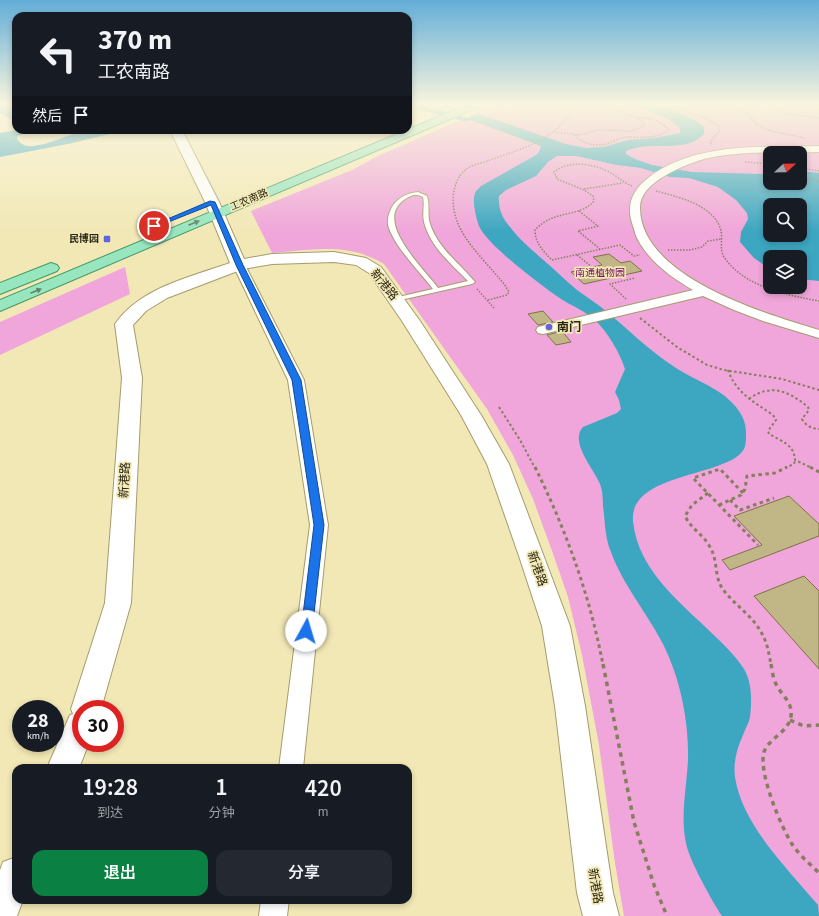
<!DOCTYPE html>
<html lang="zh">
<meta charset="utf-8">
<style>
:root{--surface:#171b24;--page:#242831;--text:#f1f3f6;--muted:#9ea1a6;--accent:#0b8043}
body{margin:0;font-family:"Source Sans 3","Noto Sans SC",sans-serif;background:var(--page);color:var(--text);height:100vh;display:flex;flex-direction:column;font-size:15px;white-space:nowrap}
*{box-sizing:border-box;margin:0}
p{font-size:13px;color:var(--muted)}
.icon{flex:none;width:22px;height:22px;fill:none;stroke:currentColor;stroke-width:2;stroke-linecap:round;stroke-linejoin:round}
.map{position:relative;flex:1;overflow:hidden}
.side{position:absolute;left:12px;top:764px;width:400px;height:140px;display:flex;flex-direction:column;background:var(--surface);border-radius:12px;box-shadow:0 2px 6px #0003}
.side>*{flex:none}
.hud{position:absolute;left:12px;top:12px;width:400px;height:122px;border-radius:12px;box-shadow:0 2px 6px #0003;background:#171b24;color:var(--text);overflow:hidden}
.needle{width:26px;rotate:68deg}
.controls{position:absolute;left:763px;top:146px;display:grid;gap:8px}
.controls a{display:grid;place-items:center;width:44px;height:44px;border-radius:8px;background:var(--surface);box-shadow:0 2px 6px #0003;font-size:20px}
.speed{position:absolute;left:12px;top:700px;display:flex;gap:8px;font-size:20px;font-weight:700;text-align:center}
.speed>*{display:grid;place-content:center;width:52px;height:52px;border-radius:50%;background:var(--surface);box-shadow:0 2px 6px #0003;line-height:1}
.speed small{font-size:10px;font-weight:400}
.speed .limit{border:6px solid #d22;background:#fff;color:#111}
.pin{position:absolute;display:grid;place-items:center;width:34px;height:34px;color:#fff;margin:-17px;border:2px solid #fff;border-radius:50%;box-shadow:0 1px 4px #0007}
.me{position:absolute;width:44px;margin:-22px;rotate:6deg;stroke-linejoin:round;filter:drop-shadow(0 0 3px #0008)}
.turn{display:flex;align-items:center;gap:14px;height:84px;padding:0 20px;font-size:18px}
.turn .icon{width:52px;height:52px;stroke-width:2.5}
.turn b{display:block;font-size:28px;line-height:34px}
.then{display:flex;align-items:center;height:38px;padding:0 20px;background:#0003;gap:8px;font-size:15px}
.eta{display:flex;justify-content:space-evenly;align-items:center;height:68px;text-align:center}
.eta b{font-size:24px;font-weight:600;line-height:28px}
.button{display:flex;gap:8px;margin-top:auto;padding:8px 20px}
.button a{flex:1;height:46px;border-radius:12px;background:var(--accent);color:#fff;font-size:16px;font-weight:600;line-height:46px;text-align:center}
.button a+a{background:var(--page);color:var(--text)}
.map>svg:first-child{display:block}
.green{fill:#f0a6da;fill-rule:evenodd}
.water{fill:#3da6c1;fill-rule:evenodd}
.building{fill:#c0b686;stroke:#7c7345}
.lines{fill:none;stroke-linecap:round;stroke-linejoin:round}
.lane-casing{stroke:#a59c6c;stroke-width:2}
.street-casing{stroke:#a59c6c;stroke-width:2}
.secondary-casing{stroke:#a59c6c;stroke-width:2}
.primary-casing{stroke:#439766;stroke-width:2}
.path-far3{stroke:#857f5d;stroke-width:1.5;stroke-dasharray:1.5 1.5;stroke-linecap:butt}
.path-far2{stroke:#857f5d;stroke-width:2;stroke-dasharray:2.5 2.5;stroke-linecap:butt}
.path-far1{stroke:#857f5d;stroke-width:3;stroke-dasharray:3.5 3.5;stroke-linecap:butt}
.path{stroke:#857f5d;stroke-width:3.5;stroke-dasharray:4.5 4.5;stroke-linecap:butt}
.lane{fill:#fff;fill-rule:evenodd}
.street{fill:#fff;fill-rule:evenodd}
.secondary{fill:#fff;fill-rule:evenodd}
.primary{fill:#97e6bf;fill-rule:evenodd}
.oneway{fill:#608568}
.route{fill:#1a73e8;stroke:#114b97}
.poi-dot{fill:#6164dc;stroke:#f2e8b6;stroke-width:1.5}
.labels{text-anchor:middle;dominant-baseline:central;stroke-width:3.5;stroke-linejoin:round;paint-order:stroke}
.far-street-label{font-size:10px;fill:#282411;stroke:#f2e8b6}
.far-poi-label{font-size:10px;font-weight:bold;fill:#282411;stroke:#f2e8b6;text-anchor:end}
.far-park-label{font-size:10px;fill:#740c60;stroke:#f2e8b6}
.street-label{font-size:12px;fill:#282411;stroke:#f2e8b6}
.poi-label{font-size:12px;font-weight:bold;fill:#282411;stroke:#f2e8b6;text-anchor:start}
</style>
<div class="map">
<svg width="819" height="916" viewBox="0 0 819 916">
<rect width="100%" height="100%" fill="#f2e8b6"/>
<path class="green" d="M497,104h322v812h-195l-9,-53 -16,-118 -17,-90 -14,-58 -17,-49 -18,-49 -20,-44 -26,-46 -103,-145c-36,-22 -72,-14 -112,-11l-21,-42 101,-41 26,-14zM770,153h30v30h-30zM770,205h30v30h-30zM770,257h30v30h-30z
M125,267l5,27 -130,61v-33z"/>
<path class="water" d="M0,104h7l9,9v9l-16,-9z
M408,104h10l49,14 9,-4 9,2 81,28 20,4 18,-1 24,-7 27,-2 25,-5v-5c-13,-13 -33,-17 -49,-24 6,0 13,-2 19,0 15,3 43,12 54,23v7c-19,21 -54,5 -78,17v3l9,5 17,6 40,7 69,2 9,-1v10h30v-12l19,2v108l-19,-2v-22h-30v12l-16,-11 -14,-16 1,-10 7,-13 -1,-6 -11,-13 -18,-13 -29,-9 -19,-1 -29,-9 -24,-3 -41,-9h-19l-9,6 -12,14 -30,14 -7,6c-1,12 3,22 11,31 9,12 20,21 31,31 12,10 24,22 36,32 8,6 16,11 24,17 25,20 48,44 75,61 23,15 52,22 66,48 3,6 4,12 4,18 0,5 0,11 -2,15 -15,28 -115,23 -111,72 5,52 52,85 86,119 9,9 18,18 25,29 8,13 8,33 6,48 -1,6 -5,12 -7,18 -6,13 -10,27 -8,42 7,48 53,92 83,128l1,11h-97c-10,-15 -33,-56 -36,-73 -6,-27 1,-57 2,-84 1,-38 -8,-81 -25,-115 -16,-31 -40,-59 -52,-92 -5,-11 -6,-26 -7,-38 -2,-12 0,-19 -4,-30 -6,-15 -31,-42 -17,-57l34,-14 4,-4 -2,-9 -4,-8 10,-23c-6,-18 -17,-36 -30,-49 -10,-9 -23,-14 -34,-21 -19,-13 -73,-53 -82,-73 -3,-8 -7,-24 -4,-33 1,-2 4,-5 6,-7l55,-31 3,-3 2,-6 -70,-26 -7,1 -56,-14zM770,205h30v30h-30z
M16,130h22l-21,6v3c2,2 4,5 7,6 13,6 48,-13 65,-15 12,-1 25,0 37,0l-58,14 -68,13v-24z"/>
<path class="building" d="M609,254l12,9 9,-2 12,10 -58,13 -13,-12 31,-7 -9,-8z
M543,311l10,11 -15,3 -10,-11z
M562,331l9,11 -15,3 -9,-10z
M789,496l30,28v12l-89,34 -8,-10 40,-15 -28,-29z
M804,576l15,15v78l-65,-73z"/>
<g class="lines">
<g class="lane-casing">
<path id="lane" d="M418,192l9,4c3,9 0,19 3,28 8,24 29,39 45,58l-3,2 -76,17 -3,-2 1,-1 39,-9c-13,-17 -40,-44 -45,-64 -1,-8 2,-15 6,-21 7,-8 14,-11 24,-12zM413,195h5l5,2c2,8 -1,16 1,25 6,24 27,42 44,59l-30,7c-16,-22 -73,-74 -25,-93z"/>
</g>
<g class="street-casing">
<path id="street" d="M819,146v6c-38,1 -77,-2 -115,7 -20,6 -64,23 -64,48 -1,70 126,107 179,123v8l-56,-17 -29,-11 -31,-14 -160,38 -5,-1 -2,-3 2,-3 155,-37c-21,-12 -43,-28 -55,-50 -3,-5 -4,-12 -6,-17 -6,-19 1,-33 16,-45 48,-37 115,-30 171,-32z
M239,261l4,1 2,3 59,115 24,145 -25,243h-24l31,-243 -22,-145 -55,-115 2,-3z
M261,900h28l-2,16h-28z"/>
</g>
<g class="secondary-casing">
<path id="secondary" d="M170,130h12l37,72 25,57 28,-5 62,-2 32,6 15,9 39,54 61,94 28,49 61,162 15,80 28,187 6,23h-36l-6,-23 -22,-187 -13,-80 -23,-70 -32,-92 -26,-49 -59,-94 -33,-48 -13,-8 -22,-3 -62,2 -29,5 -76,29 -21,13 -13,14 9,53 -11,225 -30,106h-20v34h8l-10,25h-32l23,-53 3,-1 -2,-5 34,-106 17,-225 -7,-54c26,-37 76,-47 115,-61l-25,-61z
M16,857v43h7l-6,16h-17v-46l3,-8z"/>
</g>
<g class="primary-casing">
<path id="primary" d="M469,104h13l-1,2 -481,205v-11z
M51,263l6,2 2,3 -2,3 -57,23v-11z"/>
</g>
<path class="path-far3" d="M668,104l39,15 12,7v6l-8,9v5
M726,104l22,9 8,11 11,6 38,8
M769,104c13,13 33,11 50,14
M806,104l13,3
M555,132l24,3 20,-5 33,1 12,-5v-3c-12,-10 -28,-10 -41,-19
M575,135c7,10 23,12 34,8 4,-1 8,-4 12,-5 16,-3 35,4 48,-9l-15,-10 -18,-2
M745,162l25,2
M800,168l19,3
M800,173l8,6 11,2
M632,186c-10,-4 -17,-12 -27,-16 -15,-7 -38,-9 -51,2l3,7 27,11 9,6 1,5c-14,17 -40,8 -59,29 0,13 8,21 17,30l68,-15 14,11 6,-1
M584,189l39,-6
M656,191c22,6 59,14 65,40 2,9 -2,18 3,26 20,30 63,38 95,44
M579,211l19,15 -20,5 22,18
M668,250h22l12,-3 6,-6 13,-2
M577,255l15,12
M477,289l17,19
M626,299l-16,-15 25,-6
M488,300l19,-5 2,-3c-4,-8 -11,-15 -17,-22 -12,-14 -28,-30 -35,-49 -6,-16 -6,-38 8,-51 5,-5 18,-7 25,-10 36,-13 67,-20 86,-56"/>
<path class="path-far2" d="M640,318l37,29 30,18 17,5 58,9 37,11
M728,370c8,23 26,32 45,45l3,5 -8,11 1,3c12,7 25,10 26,26l17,8
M749,399c21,-16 40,-8 59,8l1,3 -7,9c3,6 10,10 17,10
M499,407l21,33 15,28
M785,468l9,-4 1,-4"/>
<path class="path-far1" d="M535,467c31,63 55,129 68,198
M810,467l9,5
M708,493l-16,12 -7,11c6,13 19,19 25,31 8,13 4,28 12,41 11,16 30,27 39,44 6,10 8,21 10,33
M743,493l-23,-24 -27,9 65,67
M730,500l10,10 34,-12
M719,505l22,-10 4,-6 2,-13 28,-3 12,-6"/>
<path class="path" d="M603,664l31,158 20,63 13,31
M771,664c1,6 2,14 5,20 5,11 17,18 15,32 -2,16 -22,22 -27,36 -6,20 17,75 28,92 7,11 18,20 27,29
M790,720l14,6 15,-1"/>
<use href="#lane" class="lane"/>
<use href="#street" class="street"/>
<use href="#secondary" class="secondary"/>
<use href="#primary" class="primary"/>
</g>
<defs><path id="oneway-solid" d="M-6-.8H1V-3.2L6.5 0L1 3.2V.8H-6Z"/></defs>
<g class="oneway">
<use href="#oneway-solid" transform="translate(194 223) rotate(-23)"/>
<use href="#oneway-solid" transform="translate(36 291) rotate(-23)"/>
</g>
<linearGradient id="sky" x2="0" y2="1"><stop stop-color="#63aed8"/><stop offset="0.45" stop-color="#f9f5de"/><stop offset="1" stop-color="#f9f5de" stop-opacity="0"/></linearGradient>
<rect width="819" height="232" fill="url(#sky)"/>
<path class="route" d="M210,201l5,1 28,63 58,115 23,145 -12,106 -2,4 -4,1 -4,-1 -1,-4 13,-106 -22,-145 -56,-115 -25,-60 -55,22 -5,-1z"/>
<g class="poi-dot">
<rect x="103" y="235" width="8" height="8" rx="2"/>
<circle cx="549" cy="327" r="4"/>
</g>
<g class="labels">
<g class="far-street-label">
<text transform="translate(249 200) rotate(-23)">工农南路</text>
</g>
<g class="far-poi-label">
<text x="99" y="239">民博园</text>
</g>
<g class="far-park-label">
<text x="600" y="273">南通植物园</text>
</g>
<g class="street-label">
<text transform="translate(384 285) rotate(51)">新港路</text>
<text transform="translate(125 480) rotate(-87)">新港路</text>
<text transform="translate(537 569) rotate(71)">新港路</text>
<text transform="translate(595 886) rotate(80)">新港路</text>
</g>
<g class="poi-label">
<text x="557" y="327">南门</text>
</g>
</g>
</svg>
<div class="controls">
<a><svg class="needle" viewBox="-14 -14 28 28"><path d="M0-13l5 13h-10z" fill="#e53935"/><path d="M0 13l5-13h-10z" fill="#9ea1a6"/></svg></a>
<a><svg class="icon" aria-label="search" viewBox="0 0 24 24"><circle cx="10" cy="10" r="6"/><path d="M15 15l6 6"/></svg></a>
<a><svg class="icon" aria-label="layers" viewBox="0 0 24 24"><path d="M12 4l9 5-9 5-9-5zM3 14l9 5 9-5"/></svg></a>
</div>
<div class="speed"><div>28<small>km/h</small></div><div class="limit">30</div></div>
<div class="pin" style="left:154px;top:226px;background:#d93025"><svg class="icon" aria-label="arrive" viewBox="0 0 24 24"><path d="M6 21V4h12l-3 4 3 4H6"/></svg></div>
<svg class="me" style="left:306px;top:631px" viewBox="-20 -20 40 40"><circle r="19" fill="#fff"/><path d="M0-13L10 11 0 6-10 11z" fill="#1a73e8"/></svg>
<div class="hud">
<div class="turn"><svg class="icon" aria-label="left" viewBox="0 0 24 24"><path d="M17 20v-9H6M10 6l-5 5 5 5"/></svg><div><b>370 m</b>工农南路</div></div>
<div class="then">然后<svg class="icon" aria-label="arrive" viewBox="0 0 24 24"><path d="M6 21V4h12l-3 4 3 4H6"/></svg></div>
</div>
<section class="side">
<div class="eta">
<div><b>19:28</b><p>到达</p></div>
<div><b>1</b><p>分钟</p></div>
<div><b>420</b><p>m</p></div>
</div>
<div class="button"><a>退出</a><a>分享</a></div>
</section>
</div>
